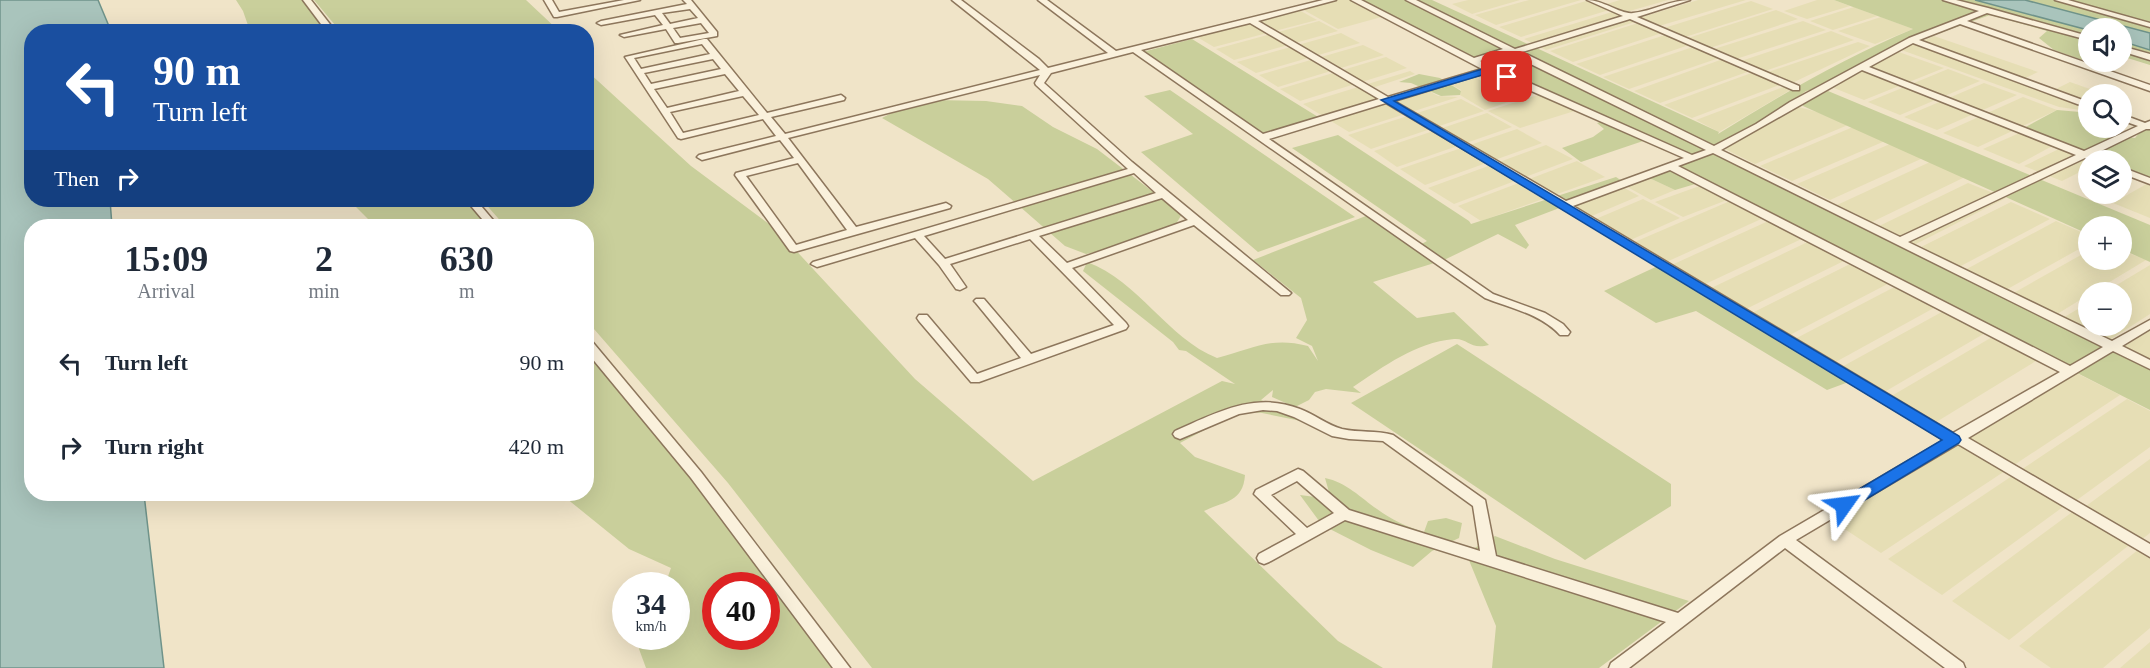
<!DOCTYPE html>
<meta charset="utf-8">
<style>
:root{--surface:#fff;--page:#f6f6f7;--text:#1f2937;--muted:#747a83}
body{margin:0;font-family:"Times New Roman",serif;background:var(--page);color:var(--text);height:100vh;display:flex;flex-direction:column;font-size:22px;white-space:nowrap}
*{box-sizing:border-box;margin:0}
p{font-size:20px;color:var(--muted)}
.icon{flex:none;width:33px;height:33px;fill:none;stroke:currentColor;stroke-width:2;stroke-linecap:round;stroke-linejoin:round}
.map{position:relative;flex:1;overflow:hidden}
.details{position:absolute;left:24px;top:219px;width:570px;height:282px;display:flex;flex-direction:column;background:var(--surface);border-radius:24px;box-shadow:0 6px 24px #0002}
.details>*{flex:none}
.banner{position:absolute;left:24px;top:24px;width:570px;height:183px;border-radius:24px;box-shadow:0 6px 24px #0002;background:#1a4fa0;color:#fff;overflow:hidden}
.buttons{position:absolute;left:2078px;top:18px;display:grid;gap:12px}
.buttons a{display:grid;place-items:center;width:54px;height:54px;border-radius:50%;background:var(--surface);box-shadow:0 6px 24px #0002;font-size:30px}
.speed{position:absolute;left:612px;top:572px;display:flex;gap:12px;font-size:30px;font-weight:700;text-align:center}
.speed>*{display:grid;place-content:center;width:78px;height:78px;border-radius:50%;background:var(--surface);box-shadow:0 6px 24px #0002;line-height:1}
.speed small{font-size:15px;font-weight:400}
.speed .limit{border:9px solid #d22;background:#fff;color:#111}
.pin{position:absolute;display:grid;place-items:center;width:51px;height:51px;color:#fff;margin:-26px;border-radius:12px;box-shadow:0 3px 9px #0006}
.me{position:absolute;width:66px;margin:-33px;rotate:59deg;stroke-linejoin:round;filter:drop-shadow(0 0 4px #0008)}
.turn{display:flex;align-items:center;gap:21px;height:126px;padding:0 30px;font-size:27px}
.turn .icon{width:78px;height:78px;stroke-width:2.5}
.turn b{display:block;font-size:42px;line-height:51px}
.then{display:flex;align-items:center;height:57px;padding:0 30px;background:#0003;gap:12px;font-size:22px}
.eta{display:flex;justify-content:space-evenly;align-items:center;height:102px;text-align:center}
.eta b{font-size:36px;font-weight:600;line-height:42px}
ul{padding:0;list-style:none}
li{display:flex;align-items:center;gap:18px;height:84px;padding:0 30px}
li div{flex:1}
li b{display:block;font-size:22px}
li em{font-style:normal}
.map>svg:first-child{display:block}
.farmland{fill:#e6deb5}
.green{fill:#c9cf9b;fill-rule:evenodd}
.water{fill:#a9c4bc;stroke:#6f938a;stroke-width:1.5}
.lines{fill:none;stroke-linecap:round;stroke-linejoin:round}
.minor-casing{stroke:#8d765c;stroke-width:3}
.minor{fill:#faf1dc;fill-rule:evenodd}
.route{fill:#1a73e8;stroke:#114b97;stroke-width:1.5}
</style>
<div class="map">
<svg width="2150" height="668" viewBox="0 0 2150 668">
<rect width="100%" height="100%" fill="#f0e4c8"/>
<path class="farmland" d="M1332,0h23l30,16 -47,13 -38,-21z
M1468,0h52l-48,14 -20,-10z
M1529,0h52l-85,25 -21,-10z
M1620,0h48l-42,12 -19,-8z
M1698,0h48l-87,26 -20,-8z
M1817,0h17l16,6 -43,13 -23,-8z
M1586,1l23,9 -88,27 -22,-10z
M1751,1l22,8 -88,28 -21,-9z
M1854,7l23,9 -44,14 -23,-9z
M1299,10l18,10 -103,27 -17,-10z
M1776,10l22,9 -88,29 -22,-10z
M1612,12l23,10 -89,28 -22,-11z
M1881,17l32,12 -38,15 -37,-13z
M1319,21l19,10 -104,29 -18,-11z
M1803,21l23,9 -90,29 -22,-10z
M1638,23l24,10 -89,29 -23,-11z
M1831,31l23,9 -89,31 -24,-10z
M1341,33l19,10 -104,30 -19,-11z
M1665,35l24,10 -89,30 -24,-11z
M1934,36l104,36 -17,8 -102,-37z
M1910,41l178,66v4l-29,-4 -163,-59z
M1858,42l12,4 -78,37 -24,-11z
M1363,45l21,10 -106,32 -19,-12z
M1693,47l26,11 -90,31 -26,-12z
M1893,50l51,18 -80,32 -30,-12z
M1386,57l21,11 -107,33 -20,-12z
M1723,59l27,12 -90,32 -26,-12z
M1948,69l32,12 -80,34 -32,-13z
M1410,71l5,3 -46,15 17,11 39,-11 13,7 20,1 -109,35 -46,-28z
M1754,72l28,12 -90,34 -28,-13z
M1470,75l47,24 -32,11 -25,-15 1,-5 -14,-8z
M2070,82l34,12h-16v11l-36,-14z
M1984,83l33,12 -80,35 -33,-13z
M1786,86l6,3 -73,43 -23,-12z
M1544,93l37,16 -61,19 -32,-17z
M2023,97l34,13 -79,37 -35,-14z
M1461,99l23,12 -113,38 -23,-14z
M1795,106l22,6 31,13 -93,39 -30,-15z
M1487,113l25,14 -115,40 -23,-16z
M1853,127l32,14 -93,40 -32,-15z
M1517,129l25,14 -117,42 -25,-16z
M2024,131l32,13 -37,20 -36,-15z
M1890,144l33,14 -93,42 -33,-16z
M1546,145l27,14 -119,45 -26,-16z
M2063,147l36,13h-11v8l-26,13 -38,-15z
M1577,161l28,16 -124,44 -23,-15z
M1930,162l35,15 -93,45 -35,-17z
M1645,176l30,14 -24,10 -29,-16z
M2150,182v36l-37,-15z
M1968,183l38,15 -94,48 -37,-18z
M1705,184l27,14 -49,19 -28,-15z
M1619,185l20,11 -52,22 -22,-13z
M1737,198l33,17 -108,49 -32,-20z
M1643,199l37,19 -54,24 -35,-21z
M2011,202l39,17 -93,49 -40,-19z
M1775,218l35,17 -111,52 -34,-19z
M2056,221l32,14v9l-84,47 -41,-20z
M1816,238l36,19 -110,54 -37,-20z
M2121,250l25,10 -53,32h-5v3l-34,21 -44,-21 78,-44v9h33z
M1858,260l39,19 -111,58 -38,-22z
M2150,265v49l-42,27 -47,-22 27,-16v23h33v-34h-16z
M1902,283l41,20 -111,61 -41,-23z
M1949,308l43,21 -111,65 -43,-25z
M2150,330v37l-33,-16z
M1999,333l45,23 -111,68 -45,-26z
M2070,370l50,25 -239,158 -50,-33z
M2127,399l23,12v36l-80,58 -3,-1 -125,91 -54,-36z
M2150,459v74l-13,10 -4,-1 -124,98 -57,-39 127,-94 3,2z
M2144,545h6v83l-47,40h-52l-32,-22z
M2150,642v26h-30z"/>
<path class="green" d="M236,0h73l25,31h-84l-7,-20z
M314,0h212l33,31h-219z
M1356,0h76l287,132 -1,2c63,-39 126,-76 195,-105l-79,-29h316v65l-29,-9v-28h-33v34l-34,-12 -15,-12 8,-7 -57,-16 -100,36 -65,35 -19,5 -55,39 -36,20 435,219v41l-448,-228 -27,8 -30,-14 46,-18 -42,-19 -68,23 -19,-14 31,-11 11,-8 -7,-6 9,-3 -114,-52z
M1192,39l131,81 -55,16 -129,-83z
M587,71l104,95 86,64 138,149 118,102 189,-100 13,3 -49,-33 -7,-1 -6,-8 -90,-71 4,-9c52,19 80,76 130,96 36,-9 53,-22 91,-12l10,15 -6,-15 -16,-8 11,-18 -6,-22 -48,-38 118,-46 47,32 9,-5 -135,-93 46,-13 131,86 2,3 145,-47 9,6 -110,42 14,20 -3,4 -28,-15 -54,26 -71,22 44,36 37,-6 35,33c-19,5 -21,-7 -35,-6 -40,4 -69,27 -101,48l8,6 -35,-4 -11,3 -6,8 -14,7 -23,-10 1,-7 -12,10 60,25 -59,-12 -22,-2 -60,32 15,14 50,18c-2,28 -21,26 -41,36l134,130 45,27h-511l-144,-185 -141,-162 -1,-95h-81l-23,-26h104z
M1419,74l21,4 21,13 -1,4 -19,1 -30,-13 -12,-1z
M1170,90l185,127 -97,35 -117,-100 52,-18 -49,-38z
M1828,91l322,134v37l-29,-13v-23h-33v8l-285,-128v-3z
M934,100l52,1 36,5 31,21 44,22 85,65 -6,10 -48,21 -42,9 -21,-8 -77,-67 -106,-61 17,-9z
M2057,110l23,2 1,10 7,3v3c16,0 30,9 47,10l10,-12 5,2v52l-29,-11v-9h-21l-80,-30z
M349,200h120l22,26h-116z
M1662,264l192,116 -27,10 -131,-79 -40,12 -52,-32z
M1457,344l214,140v22l-86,54 -234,-157z
M587,345l255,323h-196l-7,-19 6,-13h31v-51h-11l6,-17 -42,-19 -68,-55h25zM716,585h50v51h-50z
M1325,478c21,4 36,20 52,31 15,11 30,18 47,23l4,-11 18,-3 16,5 -3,15 -27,13 -19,16 -42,-17 -49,-25 -22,-30 31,4z
M1495,536l60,23 134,42 -90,67h-107l4,-42 -30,-73z"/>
<path class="water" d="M0,0h98l13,31 -79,1v168h78l2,26h-80v268h112l20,174h-164z
M1975,0h50l125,33v17l-29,-9v-13h-33v2z"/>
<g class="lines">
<g class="minor-casing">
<path id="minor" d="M303,0h8l25,32h-9z
M544,0h8l7,12 65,-12h16l-83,17h-3z
M683,0h8l26,32v4l-39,7h-3l-9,-14 -42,8 -4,-2 43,-10 -8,-10 -54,10 -4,-2 4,-2 86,-17zM690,9l8,9 -28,6 -8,-11zM701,23l8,10 -29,5 -7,-10z
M952,0h9l78,59 9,9 60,-15 -70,-53h9l69,51 207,-51h13l-78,21 130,76 94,-28 -131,-69h10l113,58 29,-9 -97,-49h10l99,49 108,-33 -36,-16c16,0 35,15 46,13 20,-2 37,-13 57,-13l-53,17 162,69v4h-6l-163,-71 -108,33 192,94 42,-22 34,-22 119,-64 70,-27 -36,-11h13l32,8 100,28v4l-101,-27 -20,8 183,64v6l-190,-67 -41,16 169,62v6l-175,-65 -44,24 215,84 54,-25 -17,-6v-6l24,9 5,-2v8h-4l-53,26 8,3 2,2h-12l-6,-2 -177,84 204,99 38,-21v9l-28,17 28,14v9l-37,-18 -145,87 182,106v13l-192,-113 -162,96 167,123 2,5h-20l-160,-120 -156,120h-20l2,-5 55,-41 -321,-102 -76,42 -5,2 -5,-2 -2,-4 2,-4 37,-20 -42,-40 2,-4 42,-21 5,2 46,39 131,41 -7,-45 -90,-65 -34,-2 -17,-3 -38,-19 -17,-6 -14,-1 -24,4 -59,25 -5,-2 -2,-3 2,-3c41,-18 80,-40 125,-22 14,5 27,16 42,20 17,4 34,1 51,6l92,65 11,56 182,57 102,-77 164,-96 -383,-233 -175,-104 -117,36 224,155 52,19 18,11 7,8 -2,3h-8c-19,-21 -50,-27 -75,-37l-352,-246 -82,21 -7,10 88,79 159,131 -2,2h-8l-87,-70 -122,43 54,55 2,3 -2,3 -147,53h-8l-52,-61 -2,-3 2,-3h8l50,59 44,-16 -45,-55 -2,-2 2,-2h8l47,55 83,-29 -84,-86 -80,25 16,23 -6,3 -4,-1 -17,-24 -24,-27 -98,29 -6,-3 2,-2 315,-93 -92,-84 -1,-2 5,-8 -252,63 68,89 90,-24 5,3 -1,2 -156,44 -4,-1 -55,-76 1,-2 58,-15 -14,-18 -78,20 -5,-3 2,-2 77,-19 -13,-17 -82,20 -3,-1 -53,-81 79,-18h3l60,74 74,-18 4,3 -1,2 -73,17 14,17 255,-64zM1250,23l129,76 -116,35 -122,-84zM702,44l8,10 -69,15 -7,-11zM1509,53l1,1 196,96 -14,5 -212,-94zM713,59l8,10 -70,15 -7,-11zM1862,70l214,85 -176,82 -179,-87zM1488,72l196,86 -118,43 -172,-100zM725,74l14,17 -72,17 -13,-19zM743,96l16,19 -76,18 -13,-21zM1713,153l390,194 -33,19 -392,-200zM798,163l49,67 -51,15 -50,-69zM1670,170l390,202 -107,61 -380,-227zM1134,173l22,20 -211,66 -21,-23zM1162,198l26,22 -121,43 -28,-27zM1297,481l37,32 -27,15 -36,-33z
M2055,0h13l82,23v4z
M2121,46l29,8v6l-29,-9z
M2121,167l29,11v6l-29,-11z
M466,200h10l22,26h-10z
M586,338l4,1 111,133 149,196h-17l-142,-190 -105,-127z"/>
</g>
<use href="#minor" class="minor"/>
</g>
<path class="route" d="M1489,67l23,10 -5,3 -18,-7 -95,28 565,335 2,4 -2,3 -109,66h-11l-3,-4 3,-4 103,-61 -561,-340z"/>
</svg>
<div class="buttons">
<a><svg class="icon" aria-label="sound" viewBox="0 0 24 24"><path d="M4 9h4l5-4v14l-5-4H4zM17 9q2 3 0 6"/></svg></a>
<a><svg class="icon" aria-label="search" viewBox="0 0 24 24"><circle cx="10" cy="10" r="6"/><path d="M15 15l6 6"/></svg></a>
<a><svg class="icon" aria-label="layers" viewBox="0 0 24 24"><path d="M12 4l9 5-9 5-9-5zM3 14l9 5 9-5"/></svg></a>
<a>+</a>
<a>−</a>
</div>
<div class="speed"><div>34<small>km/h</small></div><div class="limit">40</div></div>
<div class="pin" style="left:1507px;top:77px;background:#d93025"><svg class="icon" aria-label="arrive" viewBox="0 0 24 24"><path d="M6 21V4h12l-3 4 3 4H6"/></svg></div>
<svg class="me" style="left:1844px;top:505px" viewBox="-20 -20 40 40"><path d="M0-17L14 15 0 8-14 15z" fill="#1a73e8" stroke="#fff" stroke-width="4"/></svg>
<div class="banner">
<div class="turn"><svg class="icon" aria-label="left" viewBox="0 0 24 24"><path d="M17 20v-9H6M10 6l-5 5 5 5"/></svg><div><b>90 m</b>Turn left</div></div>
<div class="then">Then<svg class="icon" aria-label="right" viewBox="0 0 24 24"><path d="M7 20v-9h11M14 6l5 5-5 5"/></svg></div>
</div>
<section class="details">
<div class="eta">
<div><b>15:09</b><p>Arrival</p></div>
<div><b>2</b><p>min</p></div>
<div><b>630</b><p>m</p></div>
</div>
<ul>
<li><svg class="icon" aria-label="left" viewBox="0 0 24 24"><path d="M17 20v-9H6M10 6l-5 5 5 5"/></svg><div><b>Turn left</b></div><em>90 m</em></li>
<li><svg class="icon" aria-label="right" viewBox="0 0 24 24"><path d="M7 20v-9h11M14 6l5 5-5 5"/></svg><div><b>Turn right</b></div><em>420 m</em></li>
</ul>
</section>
</div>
